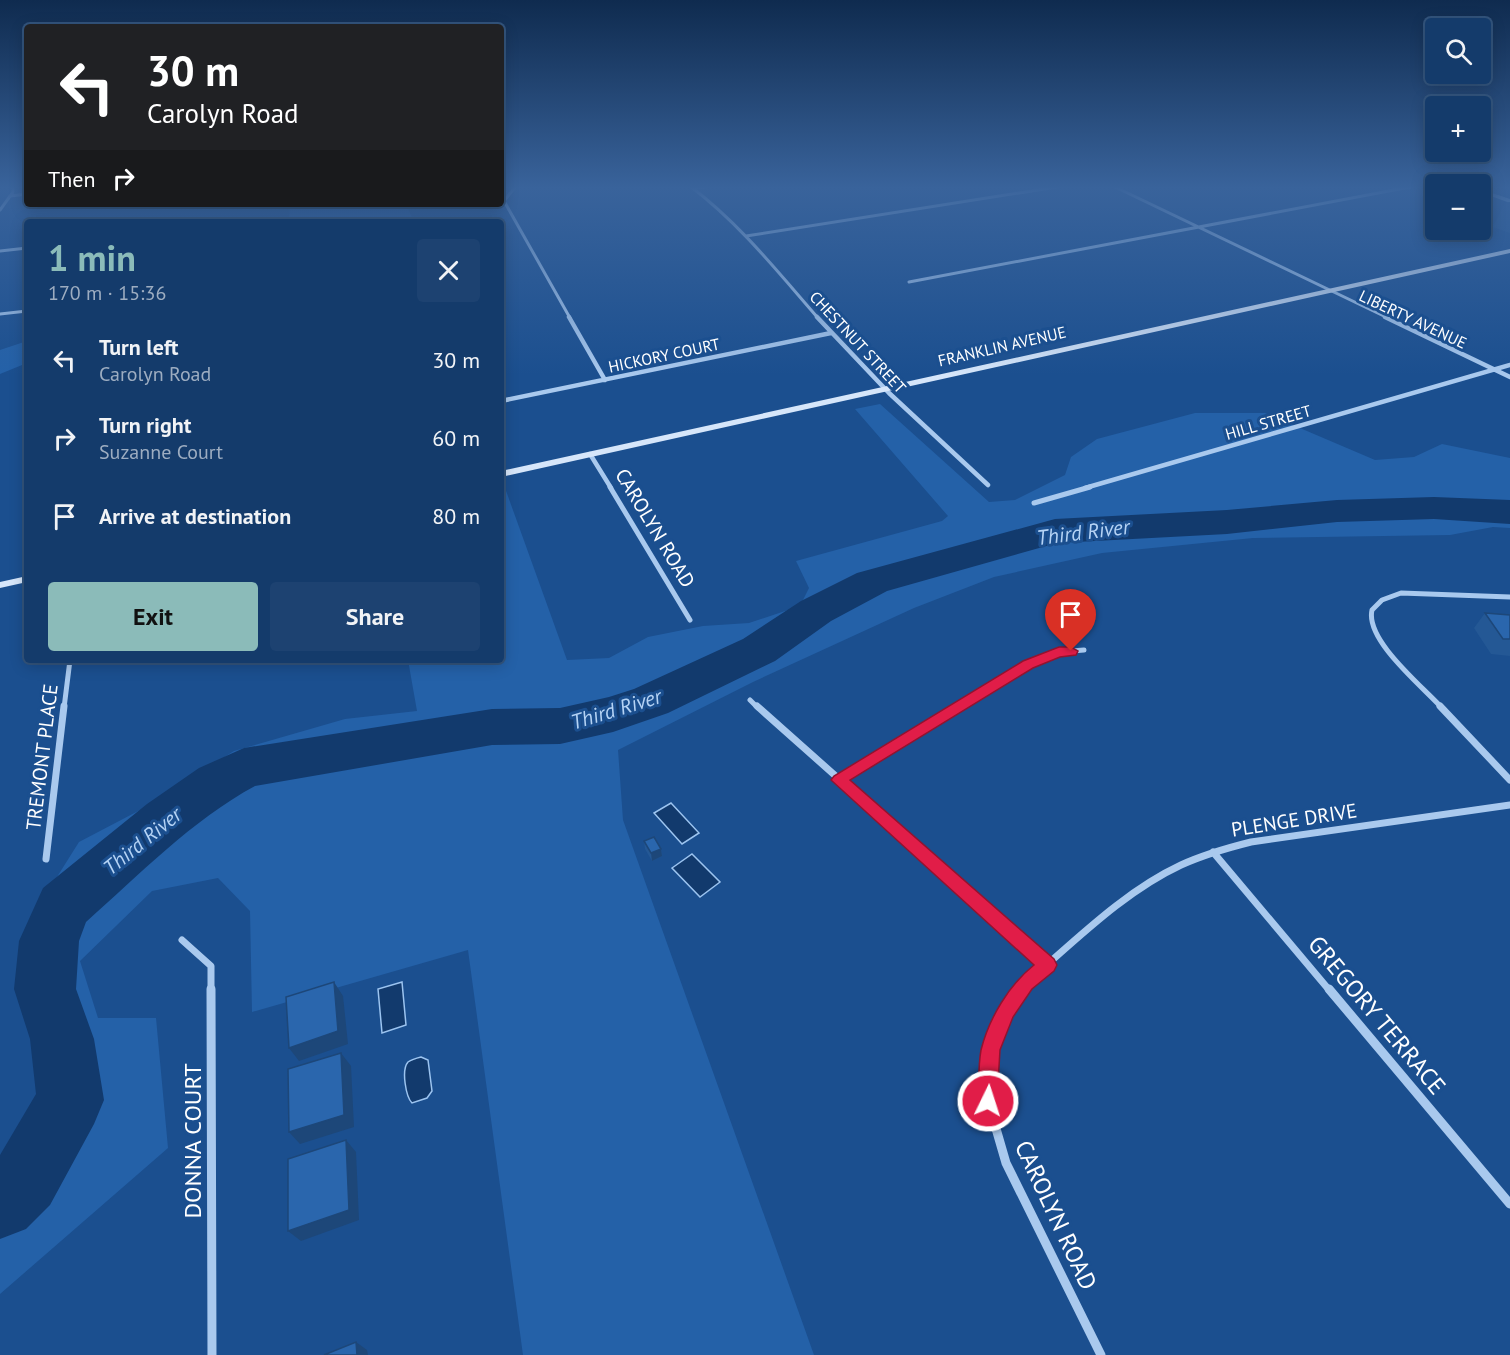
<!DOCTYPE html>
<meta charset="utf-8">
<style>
:root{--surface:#143b6b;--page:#1d4271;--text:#f1f3f6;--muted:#9dadc1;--line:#33557e;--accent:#8bbbb9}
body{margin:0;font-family:"PT Sans",sans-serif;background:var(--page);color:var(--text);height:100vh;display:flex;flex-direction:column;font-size:22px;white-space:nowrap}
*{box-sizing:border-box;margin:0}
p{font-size:20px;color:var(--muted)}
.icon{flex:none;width:33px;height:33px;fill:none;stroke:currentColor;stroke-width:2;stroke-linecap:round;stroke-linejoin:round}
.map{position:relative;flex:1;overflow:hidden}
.drawer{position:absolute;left:24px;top:219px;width:480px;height:444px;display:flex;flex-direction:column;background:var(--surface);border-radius:6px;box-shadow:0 3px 15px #0003,0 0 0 2px var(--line)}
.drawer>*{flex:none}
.guide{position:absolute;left:24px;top:24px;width:480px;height:183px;border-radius:6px;box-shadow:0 3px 15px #0003,0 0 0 2px var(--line);background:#202124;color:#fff;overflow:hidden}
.tools{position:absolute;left:1425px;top:18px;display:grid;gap:12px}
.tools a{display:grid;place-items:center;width:66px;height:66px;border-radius:6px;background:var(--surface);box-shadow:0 3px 15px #0003,0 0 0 2px var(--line);font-size:30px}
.pin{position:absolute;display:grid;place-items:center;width:51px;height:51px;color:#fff;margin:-62px -26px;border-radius:50% 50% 50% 0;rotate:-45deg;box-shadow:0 0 6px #0007}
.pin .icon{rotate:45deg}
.me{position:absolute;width:66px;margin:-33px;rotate:4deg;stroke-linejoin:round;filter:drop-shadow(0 0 4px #0008)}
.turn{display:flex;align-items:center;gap:21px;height:126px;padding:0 24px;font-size:27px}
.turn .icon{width:78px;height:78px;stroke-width:2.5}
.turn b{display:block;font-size:42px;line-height:51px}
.then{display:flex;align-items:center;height:57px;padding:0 24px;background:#0003;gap:12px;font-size:22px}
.round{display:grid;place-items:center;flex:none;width:63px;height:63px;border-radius:6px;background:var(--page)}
.overview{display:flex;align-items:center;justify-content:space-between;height:102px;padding:0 24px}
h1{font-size:36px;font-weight:700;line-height:45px;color:var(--accent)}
.primary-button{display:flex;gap:12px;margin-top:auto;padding:12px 24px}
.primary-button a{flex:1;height:69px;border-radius:6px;background:var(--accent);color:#111;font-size:24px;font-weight:700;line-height:69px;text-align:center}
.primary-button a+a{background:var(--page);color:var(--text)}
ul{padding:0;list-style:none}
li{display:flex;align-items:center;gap:18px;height:78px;padding:0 24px}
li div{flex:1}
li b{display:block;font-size:22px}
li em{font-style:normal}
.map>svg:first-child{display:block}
.green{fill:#2461a8}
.water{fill:#123a6d;stroke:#9cc4f0;stroke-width:1.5}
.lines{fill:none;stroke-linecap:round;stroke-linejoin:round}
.river{fill:#123a6d;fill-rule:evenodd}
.minor-far4{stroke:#a9c9ee;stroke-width:3}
.minor-far3{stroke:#a9c9ee;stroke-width:4.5}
.minor-far2{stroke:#a9c9ee;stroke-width:5}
.minor-far1{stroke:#a9c9ee;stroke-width:7}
.minor{stroke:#a9c9ee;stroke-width:9}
.tertiary{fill:#a9c9ee;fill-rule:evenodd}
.secondary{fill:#d6e6fa;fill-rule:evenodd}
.wall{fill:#245895}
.shaded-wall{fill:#1d4779}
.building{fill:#2a66ad;stroke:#1d4779;stroke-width:1.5}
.route{fill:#e11d48;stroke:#92132f;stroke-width:1.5}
.labels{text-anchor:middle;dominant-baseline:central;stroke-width:6;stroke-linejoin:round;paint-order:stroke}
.far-street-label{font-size:16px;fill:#fff;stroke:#1b4f8f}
.street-label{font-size:20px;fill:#fff;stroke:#1b4f8f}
.water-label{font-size:21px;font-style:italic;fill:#b5d3f5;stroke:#1b4f8f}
.near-street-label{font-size:24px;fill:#fff;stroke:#1b4f8f}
</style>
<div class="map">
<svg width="1510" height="1355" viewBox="0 0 1510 1355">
<rect width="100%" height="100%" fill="#1b4f8f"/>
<path class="green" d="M290,204h116l8,18h-125z
M27,341v22l-27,11v-24z
M880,404l109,98 26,-2 50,-25 6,-18 26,-18 98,-26h70l110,47 39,-3 28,-13 68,14v70l-17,-1 -43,8 -197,3 -151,15 -108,24 -80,31 -161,74 -135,68 5,70 191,535h-291l-55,-405 -216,62 -2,-101 -32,-33 -66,13 -72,70 18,57h58l12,130 -168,146v-126l39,-62 1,-64 -24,-50 12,-69 51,-81 63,-33 92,-58 111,-32 72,-8 -9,-51h93v-171l4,-1 62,172 42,-2 39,-21 55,-11 46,-3 51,-17 9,-18 -13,-27 146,-40 6,-5 -93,-107z"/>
<path class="water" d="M671,803l28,30 -17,11 -28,-31z
M692,854l28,28 -20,15 -28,-29z
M402,982l4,43 -24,8 -4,-44z
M421,1057l7,3 4,31 -5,7 -15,5c-6,-6 -11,-33 -4,-41 3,-2 9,-4 13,-5z"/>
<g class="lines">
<path class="river" d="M1434,497l76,3v24l-76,-5 -97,3 -110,12 -170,9 -170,48 -56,30 -56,40 -107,52 -55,19 -53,12 -68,1 -237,41c-63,34 -116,89 -169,136l-7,19 -3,48 18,50 10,61 -10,24 -44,81 -24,24 -26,10v-84l36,-61 -6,-55 -16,-50 5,-48 24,-53 104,-84 52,-36 45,-20 248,-39 68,-1 49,-11 25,-8 109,-50 58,-38 56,-28 198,-54 172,-9 110,-10z"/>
<path class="minor-far4" d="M0,186h8
M516,186l-12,15 66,117
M690,186c50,38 87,85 128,132
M1113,186l275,132
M694,188l19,-2
M10,196l17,-2
M0,210l13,-18v-6
M746,236l317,-50
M0,251l27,-3
M909,282l506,-96
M0,314l27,-3"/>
<path class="minor-far3" d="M569,317l36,63
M817,317l72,76 99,92
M1385,317l125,60
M501,401l330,-68
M590,454l21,34
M1085,488l425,-123"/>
<path class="minor-far2" d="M610,487l80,133
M1034,503l56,-16
M750,700l8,8
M64,708l6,-48
M958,708l70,-43 31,-13 25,-2
M1442,708c-20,-22 -77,-68 -70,-98l10,-10 19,-7 109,4"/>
<path class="minor-far1" d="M757,706l291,259
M1440,706l70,74
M839,780l122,-74
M1213,852l117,139
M46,859l18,-153
M182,940l29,26v25
M1021,991l5,-8c48,-41 97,-91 155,-118 22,-10 46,-17 70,-23l259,-37"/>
<path class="minor" d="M211,989l1,366
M1022,989l-16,23 -15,38 -3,51 18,62 95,192
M1329,989l181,215"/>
<path class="tertiary" d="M1480,189l30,10v4l-30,-11z"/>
<path class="secondary" d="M1510,249v4l-1009,224v-6z
M27,576v6l-27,6v-6z"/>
</g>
<path class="wall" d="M1510,202v31l-17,-6 12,-24z
M1485,613l25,2v41l-19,-2 -17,-26z
M644,841l17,8 1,7 -10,5 -7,-12z"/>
<path class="shaded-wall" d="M661,849l1,7 -10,5 -1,-8z
M334,982l9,14 5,48 -49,17 -10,-13z
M341,1053l10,13 3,61 -54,17 -11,-12z
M346,1140l10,12 3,68 -58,21 -13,-10z
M356,1342l11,8 1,5h-11z"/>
<path class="building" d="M1485,613l25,2v24h-7z
M654,837l7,12 -10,4 -7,-12z
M334,982l4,49 -49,17 -3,-51z
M341,1053l3,62 -55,17 -1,-63z
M346,1140l3,70 -61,21v-72z
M356,1342l1,13h-33z"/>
<linearGradient id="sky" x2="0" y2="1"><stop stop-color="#0f2b4f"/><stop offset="0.5" stop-color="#39639b"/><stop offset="1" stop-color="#39639b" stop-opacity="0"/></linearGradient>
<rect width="1510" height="375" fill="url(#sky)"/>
<path class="route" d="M1059,647h12l7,4 -2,4 -16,2 -27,11 -183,112 204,179 3,6 -3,6 -22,18 -19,28 -13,33 -3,51 -2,7 -7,3 -7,-3 -3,-7c1,-16 0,-35 3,-51 8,-32 28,-65 53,-85l-203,-185 3,-4 189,-115z"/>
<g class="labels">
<g class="far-street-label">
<text transform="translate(1413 319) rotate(25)">LIBERTY AVENUE</text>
<text transform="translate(858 342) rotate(47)">CHESTNUT STREET</text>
<text transform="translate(1002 346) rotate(-13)">FRANKLIN AVENUE</text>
<text transform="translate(664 355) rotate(-12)">HICKORY COURT</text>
<text transform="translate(1268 422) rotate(-16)">HILL STREET</text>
</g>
<g class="street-label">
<text transform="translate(655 528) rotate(59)">CAROLYN ROAD</text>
<text transform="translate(42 757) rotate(-83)">TREMONT PLACE</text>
<text transform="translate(1294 820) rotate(-9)">PLENGE DRIVE</text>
</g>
<g class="water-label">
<text transform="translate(1083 532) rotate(-7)">Third River</text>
<text transform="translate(616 709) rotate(-17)">Third River</text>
<text transform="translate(142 841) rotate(-39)">Third River</text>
</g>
<g class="near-street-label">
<text transform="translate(1377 1015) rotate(50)">GREGORY TERRACE</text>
<text transform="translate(192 1141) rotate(-90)">DONNA COURT</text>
<text transform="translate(1056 1215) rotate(65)">CAROLYN ROAD</text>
</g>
</g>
</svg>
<div class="tools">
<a><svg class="icon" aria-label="search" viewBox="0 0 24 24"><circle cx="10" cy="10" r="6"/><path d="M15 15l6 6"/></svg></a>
<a>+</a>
<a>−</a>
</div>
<div class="pin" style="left:1071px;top:651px;background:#d93025"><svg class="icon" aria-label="arrive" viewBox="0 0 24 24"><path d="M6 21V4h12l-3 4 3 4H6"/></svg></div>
<svg class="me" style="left:988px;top:1101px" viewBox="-20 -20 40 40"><circle r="17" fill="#e11d48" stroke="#fff" stroke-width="3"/><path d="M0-11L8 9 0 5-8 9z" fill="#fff"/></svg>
<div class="guide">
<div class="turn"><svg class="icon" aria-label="left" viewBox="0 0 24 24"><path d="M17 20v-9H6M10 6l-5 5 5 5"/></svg><div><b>30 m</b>Carolyn Road</div></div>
<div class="then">Then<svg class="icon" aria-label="right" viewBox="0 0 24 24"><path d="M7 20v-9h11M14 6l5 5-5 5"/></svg></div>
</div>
<section class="drawer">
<div class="overview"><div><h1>1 min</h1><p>170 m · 15:36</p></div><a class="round"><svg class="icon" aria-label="close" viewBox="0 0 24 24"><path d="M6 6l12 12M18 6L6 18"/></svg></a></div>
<ul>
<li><svg class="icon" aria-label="left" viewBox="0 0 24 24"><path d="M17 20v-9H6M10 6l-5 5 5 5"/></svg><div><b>Turn left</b><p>Carolyn Road</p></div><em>30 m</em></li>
<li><svg class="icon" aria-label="right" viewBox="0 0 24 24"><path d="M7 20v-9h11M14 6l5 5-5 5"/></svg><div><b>Turn right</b><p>Suzanne Court</p></div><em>60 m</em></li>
<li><svg class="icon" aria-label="arrive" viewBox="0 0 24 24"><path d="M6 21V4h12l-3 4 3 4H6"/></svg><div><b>Arrive at destination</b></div><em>80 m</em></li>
</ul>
<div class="primary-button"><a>Exit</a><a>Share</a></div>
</section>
</div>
